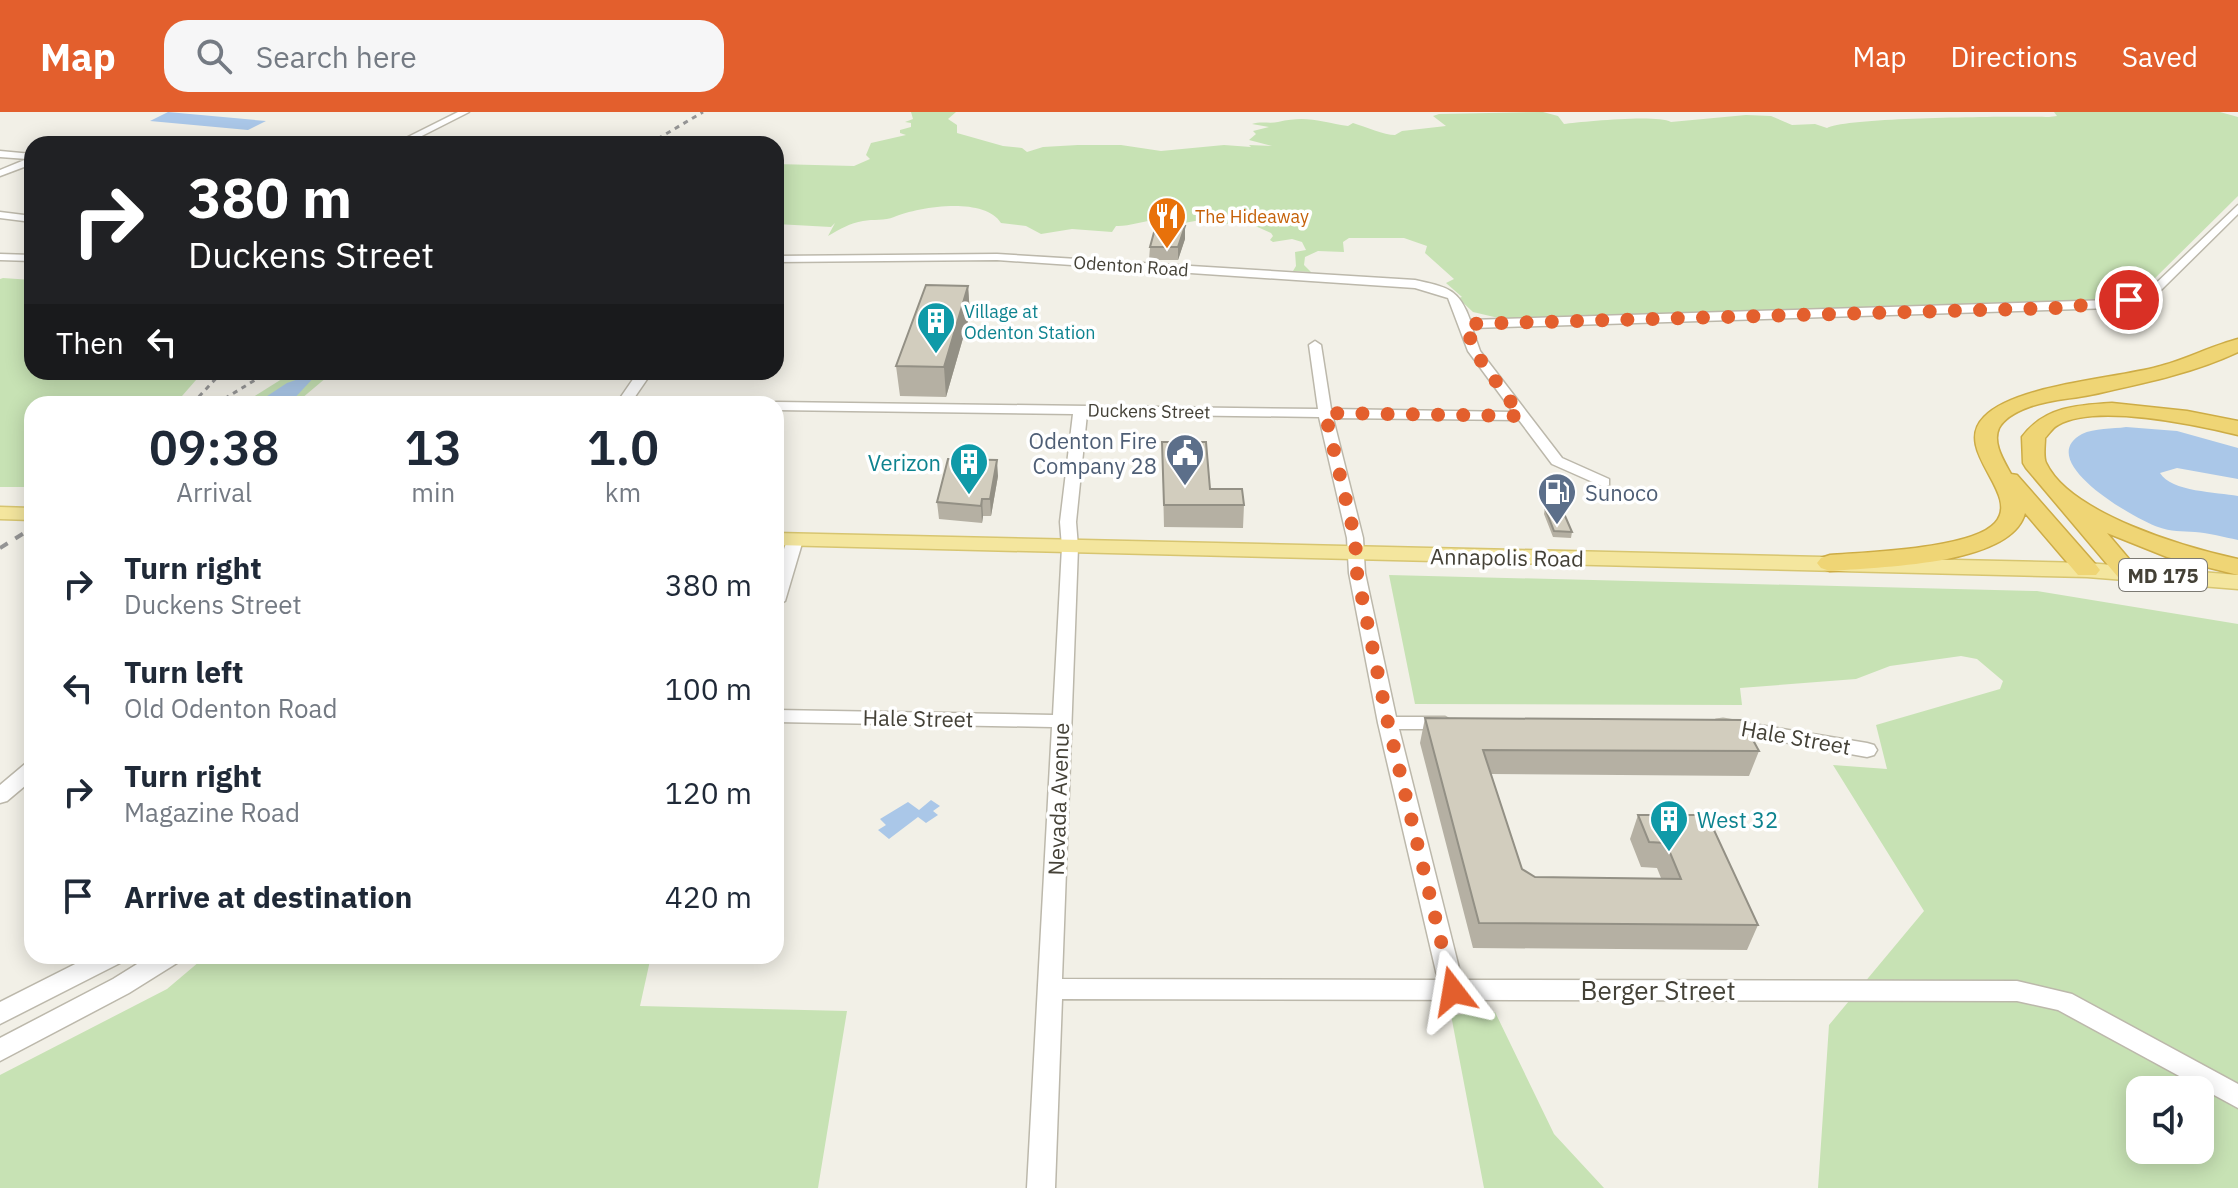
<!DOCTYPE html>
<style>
:root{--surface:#fff;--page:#f6f6f7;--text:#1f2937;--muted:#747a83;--accent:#e35f2d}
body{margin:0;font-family:"IBM Plex Sans",sans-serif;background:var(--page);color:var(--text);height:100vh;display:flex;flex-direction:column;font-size:30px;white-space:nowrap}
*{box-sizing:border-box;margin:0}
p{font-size:26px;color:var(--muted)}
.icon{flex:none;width:44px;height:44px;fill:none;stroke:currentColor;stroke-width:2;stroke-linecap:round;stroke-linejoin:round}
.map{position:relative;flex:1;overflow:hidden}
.drawer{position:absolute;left:24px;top:284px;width:760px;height:568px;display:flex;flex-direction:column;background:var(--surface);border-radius:24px;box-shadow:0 4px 20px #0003}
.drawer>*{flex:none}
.banner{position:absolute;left:24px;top:24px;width:760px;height:244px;border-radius:24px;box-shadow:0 4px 20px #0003;background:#202124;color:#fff;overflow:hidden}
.tools{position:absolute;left:2126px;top:964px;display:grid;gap:16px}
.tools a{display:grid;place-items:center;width:88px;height:88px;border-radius:16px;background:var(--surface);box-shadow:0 4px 20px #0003;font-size:40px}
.pin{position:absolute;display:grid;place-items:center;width:68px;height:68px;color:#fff;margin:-34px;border:4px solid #fff;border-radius:50%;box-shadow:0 2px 8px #0007}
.me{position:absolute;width:88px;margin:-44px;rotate:346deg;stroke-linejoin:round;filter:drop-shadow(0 0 6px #0008)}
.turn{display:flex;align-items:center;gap:28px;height:168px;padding:0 32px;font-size:36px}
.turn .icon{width:104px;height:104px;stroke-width:2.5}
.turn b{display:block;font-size:56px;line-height:68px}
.then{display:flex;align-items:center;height:76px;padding:0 32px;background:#0003;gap:16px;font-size:30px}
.eta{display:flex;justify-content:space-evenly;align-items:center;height:136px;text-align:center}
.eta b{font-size:48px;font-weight:600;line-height:56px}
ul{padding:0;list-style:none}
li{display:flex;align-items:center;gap:24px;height:104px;padding:0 32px}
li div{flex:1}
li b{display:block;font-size:30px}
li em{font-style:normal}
header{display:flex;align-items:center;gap:48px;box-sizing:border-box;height:112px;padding:0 40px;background:var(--accent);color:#fff}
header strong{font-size:38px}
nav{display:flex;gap:44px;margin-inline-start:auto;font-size:28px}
.search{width:560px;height:72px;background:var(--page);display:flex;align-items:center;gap:20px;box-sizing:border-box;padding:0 28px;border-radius:24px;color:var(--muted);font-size:30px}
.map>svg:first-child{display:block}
.green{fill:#c7e2b4;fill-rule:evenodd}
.water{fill:#aac7e8}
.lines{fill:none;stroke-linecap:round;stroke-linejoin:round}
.minor-casing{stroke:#bcb8ab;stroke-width:3}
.major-casing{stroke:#d7c570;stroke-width:3}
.highway-casing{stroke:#cdac46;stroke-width:3}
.minor{fill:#fff;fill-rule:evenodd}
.major{fill:#f4e69e;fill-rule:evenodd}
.highway{fill:#efd575;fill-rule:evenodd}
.rail-far1{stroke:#959595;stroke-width:3;stroke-dasharray:5 5;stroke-linecap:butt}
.rail{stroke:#959595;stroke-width:4;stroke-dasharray:9 9;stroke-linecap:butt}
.wall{fill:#b5b0a3}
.shaded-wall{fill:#939085}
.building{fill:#d2cdbe;stroke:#939085;stroke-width:2}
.route{stroke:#e35f2d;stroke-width:14;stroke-dasharray:0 25.2}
.labels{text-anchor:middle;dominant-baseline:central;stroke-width:7;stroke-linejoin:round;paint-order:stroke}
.far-food-label{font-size:18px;fill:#c56008;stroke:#fff;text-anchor:start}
.far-street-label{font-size:18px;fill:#444137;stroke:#fff}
.far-culture-label{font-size:18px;fill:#0d838f;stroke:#fff;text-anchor:start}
.shield{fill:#fff;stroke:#7c7a73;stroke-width:2}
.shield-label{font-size:20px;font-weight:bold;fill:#444137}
.service-label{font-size:22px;fill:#4e5e75;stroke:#fff;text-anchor:end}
.culture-label{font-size:22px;fill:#0d838f;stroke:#fff;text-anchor:end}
.street-label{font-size:22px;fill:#444137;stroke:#fff}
.near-street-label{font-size:26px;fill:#444137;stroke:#fff}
</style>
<header>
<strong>Map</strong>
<div class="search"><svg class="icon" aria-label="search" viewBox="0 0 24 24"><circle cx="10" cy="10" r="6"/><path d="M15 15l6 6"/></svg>Search here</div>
<nav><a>Map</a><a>Directions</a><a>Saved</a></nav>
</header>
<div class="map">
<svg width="2238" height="1076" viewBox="0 0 2238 1076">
<rect width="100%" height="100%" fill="#f2f0e7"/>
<path class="green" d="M911,0h45l-8,7 9,6v8l46,13 19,2 5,4 16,-5 35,-2h43l40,6 63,-6 27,2 -2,-2 23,1 -23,-6 7,-6 -3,-3 16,-4 -17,-3c9,-3 18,0 26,-2 30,-7 42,0 70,4l5,-3c13,4 31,12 42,12l7,-4 44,-5 -13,-10 6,-2 104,-2 15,4 6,8c16,-2 92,-10 107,-2l75,-7 25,1 21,9 23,-1 12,4c18,-11 189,-12 222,-11l8,-1 -3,-4h166l18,5v79l-91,90 -28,13 -612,21 -34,-8 -15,-14 4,-1 -16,-14 8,-4 -29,-26 2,-7 -23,-8h-55l-6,4 1,10 -26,-1 -13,6 -1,8 7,7 -18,-1 3,-5 -1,-14 11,-2 -4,-8 -10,-3 -19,3 -3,-2 3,-4 -2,-3 -27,-12 -18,3 -20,-5 -33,6c-17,-11 -39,2 -57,1l-4,6 -40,-3 -31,5 -15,-8 -25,-3c-17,-27 -83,-16 -107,-6 -9,4 -21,2 -31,4 -13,2 -23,8 -35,15l7,-13 -4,4 -55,-3v-60l78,2 16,-7 -4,-4 5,-12 35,-8 -6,-2v-3l11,-3v-4l-6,-1 8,-3z
M3,166l29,2v92h171l-28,32h-143v83h-32v-208z
M293,260h40l-38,32h-53z
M1389,463l648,16 201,33v564h-420l11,-163 95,-114 -91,-146 54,4 -11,-44 124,-36 3,-8 -26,-22 -16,-3 -71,10 -34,13 -116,9 2,17 -327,-1zM2140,978h60v60h-60z
M206,844h445l-11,50 207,5 -29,177h-818v-113l167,-86z
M1495,900l59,122 50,54h-120l-33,-173z"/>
<path class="water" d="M168,0l98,9 -18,9 -98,-9z
M319,260l-30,32h-34l32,-21z
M2126,315l51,4 61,17v31l-61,-11 -17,5c11,19 57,19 78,23v44c-14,-3 -29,-7 -43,-8 -13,-1 -24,0 -37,-5 -21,-7 -126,-66 -76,-93 12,-6 31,-5 44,-7z
M931,688l9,6 -7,5 5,4 -12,8 -8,-6 -29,22 -11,-9 8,-5 -6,-6 28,-17 11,8z"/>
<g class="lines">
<g class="minor-casing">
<path id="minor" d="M458,0h11l-63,32h-12z
M0,39l32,3v10l-32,12v-6l27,-11 -27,-2z
M2238,93v9l-79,78 -47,16 -640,20 8,23 82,107 47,21v6l-5,2 -52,-23 -33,-44 -186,-2 30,120 2,35 31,144h49l10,6 -10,6h-46l63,251 555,1 55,13 166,90v24l-180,-98 -41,-9 -955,-2 -7,189h-28l25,-461 -276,-5v-12l277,5 9,-168 -2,-25 13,-108 -297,-4v-6h-6l6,-2 542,7 -9,-64 6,-4 6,4 10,64 182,3 -45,-61 -20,-53 -33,-10 -418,-28 -221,2v-6l221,-2 418,26c31,7 44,8 55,40l641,-20 40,-12zM1087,302l232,3 28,121 2,35 29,150 60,257 -376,-1 16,-432 -2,-25z
M0,100l32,4v6l-32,-4z
M0,142l32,1v6l-32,-1z
M638,260h14l-22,32h-14z
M795,423l8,5 -18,61 -9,5v-32l11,-34z
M1723,607l144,24 7,2 3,5 -3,5 -7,2 -151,-27 -3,-5 3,-5z
M32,650v18l-25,21 -7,2v-18l25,-21z
M91,844h33l-4,7 -120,61v-22z
M150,844h31l-4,7 -48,30 -129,68v-23l113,-59z"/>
</g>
<g class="major-casing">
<path id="major" d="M0,395l32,1v12l-32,-1z
M776,421l1311,30 151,12v14l-151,-12 -1311,-32z"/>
</g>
<g class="highway-casing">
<path id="highway" d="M2238,227v13c-47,22 -98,32 -148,43 -20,4 -42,5 -61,12 -11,4 -24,10 -30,21 -7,15 5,33 12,46l6,1 79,90 4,5 -4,5h-18l-53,-62c-13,53 -150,54 -195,58l-9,-3 -4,-5 4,-5 9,-3c36,-3 142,-6 165,-32 27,-29 -44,-73 -11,-106 31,-32 128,-38 173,-50 28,-7 54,-21 81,-28z
M2112,291l75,8 51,10v14c-41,-10 -142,-32 -180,-10 -5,2 -9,9 -13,13 0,7 -2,19 1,25 24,51 140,85 192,96v16l-71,-18 -60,-24 33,39 -4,5h-18l-92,-109 -3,-5 -1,-26c22,-30 55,-32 90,-34z"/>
</g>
<use href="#minor" class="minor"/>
<use href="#major" class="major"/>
<use href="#highway" class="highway"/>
<path class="rail-far1" d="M649,32l54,-32
M192,292l30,-32
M216,292l52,-32"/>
<path class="rail" d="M0,436l32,-20"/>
</g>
<path class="wall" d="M1185,127l-7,21h-29l1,-13z
M968,174l2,28 -24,83 -46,-1 -4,-30z
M1162,330l48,47 34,16 -1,23 -79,-1z
M998,364l-7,40h-8l-1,7 -43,-4 -2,-17z
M1545,396l27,24 -1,6 -18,-1 -9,-23z
M1425,606l334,33 -10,25 -258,-2 31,95 13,8 126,1 -4,-10 -16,-1 -11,-28 8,-24 120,110 -11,25 -274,-2 -53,-205z"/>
<path class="shaded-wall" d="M1185,114v13l-7,21v-13z
M968,174l2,28 -24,83 -2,-30z
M997,348l1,16 -7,40 -1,-17z
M982,387l1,17 -1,7 -1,-17z"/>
<path class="building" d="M1156,113l29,1 -7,21h-28z
M926,173l42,1 -24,81 -48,-1z
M1162,330h44l4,47h32l2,16h-80z
M948,347l49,1 -7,39h-8l-1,7 -44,-4z
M1545,396l17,1 10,23 -18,-1z
M1425,606l317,2 17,31 -276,-1 39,119 13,8 146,2 -15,-36 -17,-1 -11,-27h69l51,110 -279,-2z"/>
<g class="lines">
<path class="route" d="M1453,879l-65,-268 -31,-150 -2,-35 -30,-125 196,3 -47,-65 -8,-27 592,-16 71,-8"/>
</g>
<defs>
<g id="restaurant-pin" transform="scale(2)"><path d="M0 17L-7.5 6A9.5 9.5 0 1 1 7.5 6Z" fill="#e8710a" stroke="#fff"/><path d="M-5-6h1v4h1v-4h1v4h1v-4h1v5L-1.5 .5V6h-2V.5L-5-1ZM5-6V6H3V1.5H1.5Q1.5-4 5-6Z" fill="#fff"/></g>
<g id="building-pin" transform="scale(2)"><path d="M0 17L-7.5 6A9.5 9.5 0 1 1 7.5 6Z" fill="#0f9aa8" stroke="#fff"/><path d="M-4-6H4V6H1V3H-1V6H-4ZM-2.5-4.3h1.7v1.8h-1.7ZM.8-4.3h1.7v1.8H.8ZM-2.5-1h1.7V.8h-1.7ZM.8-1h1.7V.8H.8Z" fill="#fff"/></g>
<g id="civic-pin" transform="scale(2)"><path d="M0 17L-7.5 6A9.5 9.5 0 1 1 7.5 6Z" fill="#5c6f8a" stroke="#fff"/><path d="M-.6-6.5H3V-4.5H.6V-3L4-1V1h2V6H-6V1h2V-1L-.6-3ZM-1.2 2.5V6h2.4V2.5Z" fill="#fff"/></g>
<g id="fuel-pin" transform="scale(2)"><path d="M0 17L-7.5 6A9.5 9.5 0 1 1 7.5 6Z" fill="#5c6f8a" stroke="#fff"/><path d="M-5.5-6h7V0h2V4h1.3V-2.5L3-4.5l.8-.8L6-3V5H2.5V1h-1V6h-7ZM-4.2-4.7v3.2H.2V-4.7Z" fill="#fff"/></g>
</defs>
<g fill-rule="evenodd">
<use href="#restaurant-pin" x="1167" y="104"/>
<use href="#building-pin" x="936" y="209"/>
<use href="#civic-pin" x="1185" y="341"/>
<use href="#building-pin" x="969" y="350"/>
<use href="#fuel-pin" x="1557" y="380"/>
<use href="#building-pin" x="1669" y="707"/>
</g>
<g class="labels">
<g class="far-food-label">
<text x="1195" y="104">The Hideaway</text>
</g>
<g class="far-street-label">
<text transform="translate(1131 154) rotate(4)">Odenton Road</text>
<text transform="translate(1149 299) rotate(1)">Duckens Street</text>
</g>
<g class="far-culture-label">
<text x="964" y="199">Village at<tspan x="964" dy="21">Odenton Station</tspan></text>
</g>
<rect class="shield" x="2119" y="447" width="88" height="32" rx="6"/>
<g class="shield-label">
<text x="2163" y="463">MD 175</text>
</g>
<g class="service-label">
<text x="1157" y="328">Odenton Fire<tspan x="1157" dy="25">Company 28</tspan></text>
<text x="1585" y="380" text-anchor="start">Sunoco</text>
</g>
<g class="culture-label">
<text x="941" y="350">Verizon</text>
<text x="1697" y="707" text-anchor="start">West 32</text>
</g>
<g class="street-label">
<text transform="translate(1507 445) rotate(1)">Annapolis Road</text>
<text transform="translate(918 606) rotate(1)">Hale Street</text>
<text transform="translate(1796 625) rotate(10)">Hale Street</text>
<text transform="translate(1058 687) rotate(-88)">Nevada Avenue</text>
</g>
<g class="near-street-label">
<text x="1658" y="878">Berger Street</text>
</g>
</g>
</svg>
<div class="tools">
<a><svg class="icon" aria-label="sound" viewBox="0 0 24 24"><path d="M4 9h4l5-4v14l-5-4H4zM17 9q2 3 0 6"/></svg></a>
</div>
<div class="pin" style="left:2129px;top:188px;background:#d93025"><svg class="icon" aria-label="arrive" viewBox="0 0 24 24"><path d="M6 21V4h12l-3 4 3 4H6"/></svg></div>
<svg class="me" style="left:1453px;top:879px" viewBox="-20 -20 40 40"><path d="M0-17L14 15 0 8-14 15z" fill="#e35f2d" stroke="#fff" stroke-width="4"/></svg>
<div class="banner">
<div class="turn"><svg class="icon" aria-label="right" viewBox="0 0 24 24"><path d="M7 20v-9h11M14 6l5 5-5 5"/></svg><div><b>380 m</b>Duckens Street</div></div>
<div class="then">Then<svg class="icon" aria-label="left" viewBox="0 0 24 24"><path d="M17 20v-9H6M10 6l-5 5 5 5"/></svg></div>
</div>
<section class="drawer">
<div class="eta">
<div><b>09:38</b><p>Arrival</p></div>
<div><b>13</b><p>min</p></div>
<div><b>1.0</b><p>km</p></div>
</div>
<ul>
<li><svg class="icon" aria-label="right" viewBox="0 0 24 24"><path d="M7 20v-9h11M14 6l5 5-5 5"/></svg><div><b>Turn right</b><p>Duckens Street</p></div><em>380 m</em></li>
<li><svg class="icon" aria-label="left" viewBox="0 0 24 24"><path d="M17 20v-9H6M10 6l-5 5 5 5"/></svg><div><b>Turn left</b><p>Old Odenton Road</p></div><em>100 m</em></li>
<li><svg class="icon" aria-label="right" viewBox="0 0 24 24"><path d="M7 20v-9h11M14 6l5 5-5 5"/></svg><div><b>Turn right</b><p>Magazine Road</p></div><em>120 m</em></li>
<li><svg class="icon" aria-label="arrive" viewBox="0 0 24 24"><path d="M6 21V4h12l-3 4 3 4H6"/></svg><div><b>Arrive at destination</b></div><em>420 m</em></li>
</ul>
</section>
</div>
